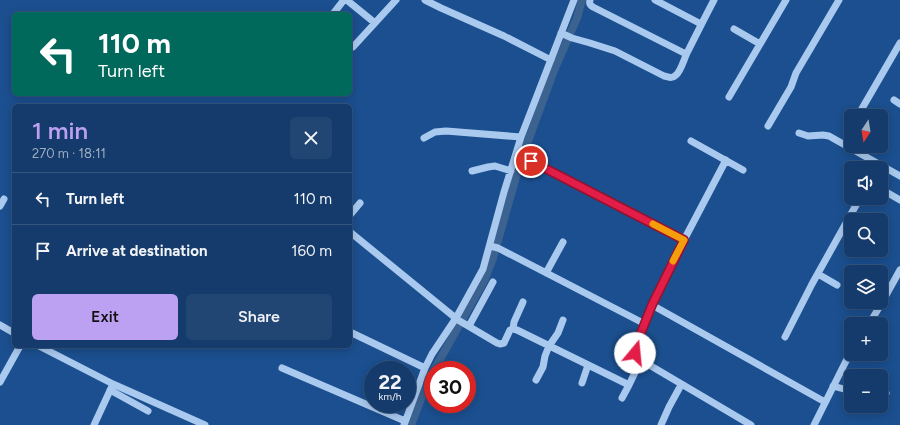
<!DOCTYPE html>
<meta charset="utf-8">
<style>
:root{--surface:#143b6b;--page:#214673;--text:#f1f3f6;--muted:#9dadc1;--line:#33557e;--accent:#bca0f2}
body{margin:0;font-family:Figtree,sans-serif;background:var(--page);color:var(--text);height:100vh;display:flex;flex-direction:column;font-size:15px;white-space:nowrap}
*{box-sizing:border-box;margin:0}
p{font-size:13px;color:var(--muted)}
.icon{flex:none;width:22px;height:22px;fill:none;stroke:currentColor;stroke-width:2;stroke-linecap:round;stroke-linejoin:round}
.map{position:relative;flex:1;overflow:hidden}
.panel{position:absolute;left:12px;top:104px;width:340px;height:244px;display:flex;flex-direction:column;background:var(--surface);border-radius:6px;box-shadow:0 2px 10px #0003,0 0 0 1px var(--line)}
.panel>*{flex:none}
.hud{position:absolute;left:12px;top:12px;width:340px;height:84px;border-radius:6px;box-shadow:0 2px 10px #0003,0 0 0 1px var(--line);background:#00695c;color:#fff;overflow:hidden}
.needle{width:26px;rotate:192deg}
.fabs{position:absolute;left:844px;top:109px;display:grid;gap:8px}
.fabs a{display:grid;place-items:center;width:44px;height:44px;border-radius:6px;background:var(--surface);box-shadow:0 2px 10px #0003,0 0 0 1px var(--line);font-size:20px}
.speed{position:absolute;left:364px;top:361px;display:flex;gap:8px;font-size:20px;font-weight:700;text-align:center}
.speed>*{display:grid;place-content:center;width:52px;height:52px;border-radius:50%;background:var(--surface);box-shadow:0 2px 10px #0003,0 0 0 1px var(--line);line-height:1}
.speed small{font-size:10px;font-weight:400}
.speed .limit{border:6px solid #d22;background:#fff;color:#111}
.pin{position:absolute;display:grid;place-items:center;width:34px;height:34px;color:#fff;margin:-17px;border:2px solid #fff;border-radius:50%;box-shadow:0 1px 4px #0007}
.me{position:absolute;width:44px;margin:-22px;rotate:17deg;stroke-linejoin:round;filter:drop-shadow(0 0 3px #0008)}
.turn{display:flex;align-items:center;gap:14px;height:84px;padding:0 20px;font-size:18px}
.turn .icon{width:52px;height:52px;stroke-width:2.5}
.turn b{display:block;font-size:28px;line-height:34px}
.round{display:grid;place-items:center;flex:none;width:42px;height:42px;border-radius:6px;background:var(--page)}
.summary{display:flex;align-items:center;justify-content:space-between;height:68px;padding:0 20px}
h1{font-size:24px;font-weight:600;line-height:30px;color:var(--accent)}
.button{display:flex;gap:8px;margin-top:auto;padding:8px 20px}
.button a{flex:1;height:46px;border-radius:6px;background:var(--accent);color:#111;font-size:16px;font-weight:600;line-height:46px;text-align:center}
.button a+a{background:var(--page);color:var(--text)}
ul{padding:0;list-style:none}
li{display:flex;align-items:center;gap:12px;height:52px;padding:0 20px;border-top:1px solid var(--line)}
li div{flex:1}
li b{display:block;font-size:15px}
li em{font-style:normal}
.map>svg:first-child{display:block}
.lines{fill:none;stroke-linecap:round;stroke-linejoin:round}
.canal{stroke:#3c6290;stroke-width:8}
.minor{stroke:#a9c9ee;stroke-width:7}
.route-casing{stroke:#92132f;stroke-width:10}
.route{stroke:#e11d48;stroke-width:7}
.slow{stroke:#f59e0b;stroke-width:7}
</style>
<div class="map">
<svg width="900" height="425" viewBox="0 0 900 425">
<rect width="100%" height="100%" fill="#1b4f8f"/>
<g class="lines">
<path class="canal" d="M434,370l51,-91 8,-21 27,-95 33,-90 24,-55 5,-18
M411,425l18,-47 4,-7"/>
<path class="minor" d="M425,0l16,8 63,28 47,24
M590,0c-1,4 0,5 3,7l93,47
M655,0l46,24
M333,14l10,-13 2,-1 3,1 27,22
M734,29l26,15
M561,33l11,5 18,5 25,8 49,25c5,1 8,3 12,-1 5,-4 8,-16 11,-22 9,-18 18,-36 27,-53
M353,47l43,-47
M729,97l57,-97
M894,100l6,4
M860,112l40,-69
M768,126l23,-39 5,-14 43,-73
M799,133l9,3 15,-1 6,1 71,40
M424,138l11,-6 11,-1 75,6
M691,141l52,29
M726,160l-42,80 -32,65 -17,43v5l6,7 10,6 100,59
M531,161l153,79
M472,171l16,-4 7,-1 16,5
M881,189l19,11
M0,206l4,-7
M350,215l10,-12
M350,232l108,88 39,23 3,1 4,-1 6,-13 3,-1 4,1 112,55 12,-25
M490,246l8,2 147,76
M546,273l17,-31
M818,274l19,11
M652,305l173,97
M869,324l11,-18 20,-36
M0,325l14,8
M469,326l24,-44
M513,329l1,-7 9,-20
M350,332l75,36
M785,337l27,-53 48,-86
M39,346l74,38 92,41
M282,368l123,53
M536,380l7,-13 2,-11 4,-10 9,-13 5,-13
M0,382l20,-36
M582,383l6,-18
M833,386l18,5
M110,390l38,21
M881,397l5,-4
M622,398l7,-13
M94,425l19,-41
M404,425l21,-57 7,-14 24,-36 27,-49 21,-77 17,-55 53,-137
M661,425l8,-18 12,-22
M814,425l37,-74"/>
</g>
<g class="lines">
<g class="route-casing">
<path id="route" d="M531,161l153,79 -32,65 -17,43v5"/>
</g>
<use href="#route" class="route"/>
<path class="slow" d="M653,224l31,16 -11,21"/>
</g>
</svg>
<div class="fabs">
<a><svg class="needle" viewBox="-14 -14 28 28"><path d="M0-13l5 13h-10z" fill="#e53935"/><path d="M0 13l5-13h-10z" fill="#9dadc1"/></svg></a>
<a><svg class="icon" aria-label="sound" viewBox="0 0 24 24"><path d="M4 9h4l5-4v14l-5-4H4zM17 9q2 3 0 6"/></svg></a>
<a><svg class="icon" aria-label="search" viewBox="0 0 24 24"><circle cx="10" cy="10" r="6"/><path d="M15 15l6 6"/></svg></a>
<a><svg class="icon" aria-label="layers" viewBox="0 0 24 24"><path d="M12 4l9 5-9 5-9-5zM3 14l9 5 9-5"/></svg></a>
<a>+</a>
<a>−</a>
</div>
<div class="speed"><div>22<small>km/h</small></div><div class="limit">30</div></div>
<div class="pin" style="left:531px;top:161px;background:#d93025"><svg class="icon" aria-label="arrive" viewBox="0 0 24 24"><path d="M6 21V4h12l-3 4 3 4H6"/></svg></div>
<svg class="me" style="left:635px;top:353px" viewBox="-20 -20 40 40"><circle r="19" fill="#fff"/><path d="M0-13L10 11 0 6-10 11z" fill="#e11d48"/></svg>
<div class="hud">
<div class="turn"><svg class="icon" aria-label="left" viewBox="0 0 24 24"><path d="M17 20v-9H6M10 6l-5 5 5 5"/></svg><div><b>110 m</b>Turn left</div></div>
</div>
<section class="panel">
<div class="summary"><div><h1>1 min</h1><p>270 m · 18:11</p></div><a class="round"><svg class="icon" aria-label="close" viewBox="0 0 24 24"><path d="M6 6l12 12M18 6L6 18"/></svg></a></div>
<ul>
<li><svg class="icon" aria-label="left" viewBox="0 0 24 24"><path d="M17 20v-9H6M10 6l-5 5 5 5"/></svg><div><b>Turn left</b></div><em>110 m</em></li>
<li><svg class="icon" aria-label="arrive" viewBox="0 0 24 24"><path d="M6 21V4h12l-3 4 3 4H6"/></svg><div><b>Arrive at destination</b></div><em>160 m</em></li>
</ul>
<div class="button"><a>Exit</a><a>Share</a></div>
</section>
</div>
